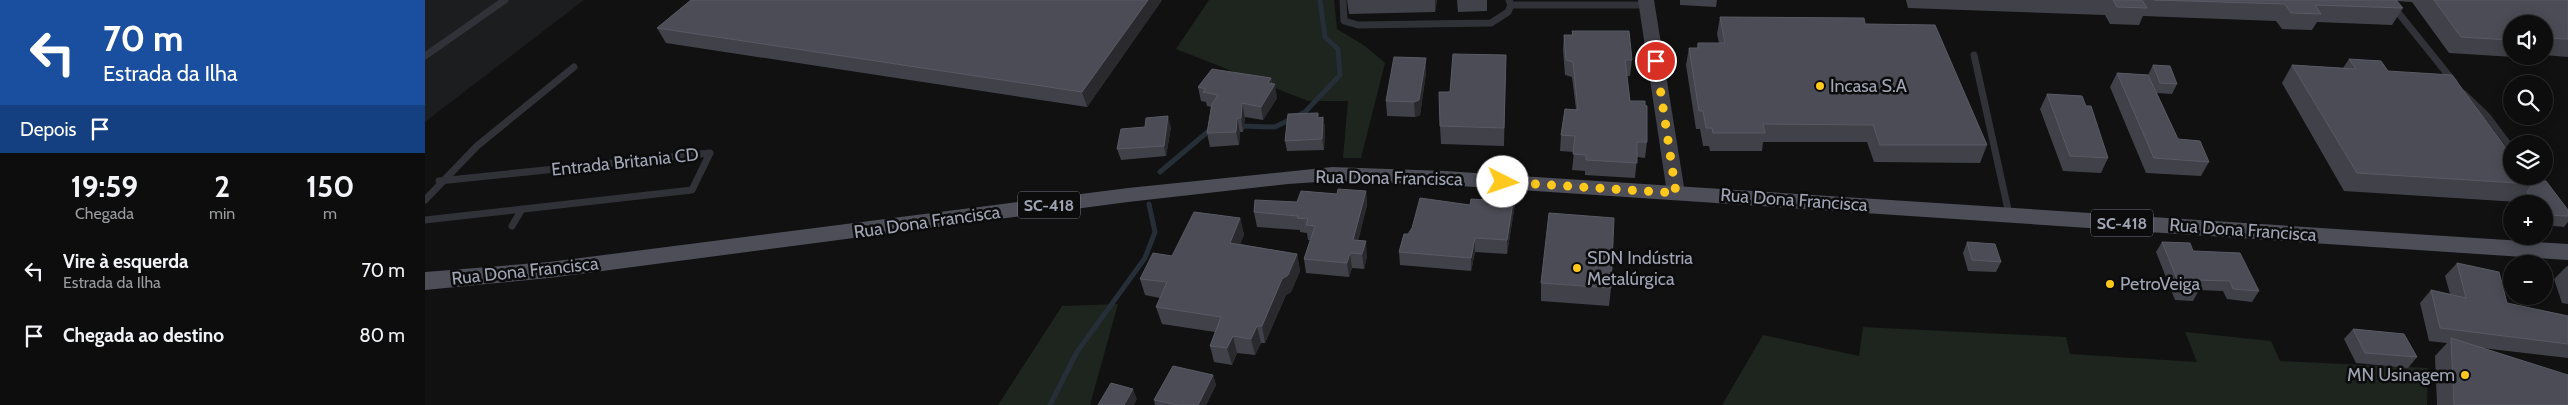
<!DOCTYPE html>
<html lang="pt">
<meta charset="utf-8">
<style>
:root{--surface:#0d0d0e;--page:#1b1b1c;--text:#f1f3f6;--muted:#9a9c9e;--line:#2d2d2e}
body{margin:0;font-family:Cabin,sans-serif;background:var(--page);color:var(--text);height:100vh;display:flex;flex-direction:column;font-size:19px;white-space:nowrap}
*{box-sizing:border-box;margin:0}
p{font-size:16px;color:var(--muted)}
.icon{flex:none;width:28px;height:28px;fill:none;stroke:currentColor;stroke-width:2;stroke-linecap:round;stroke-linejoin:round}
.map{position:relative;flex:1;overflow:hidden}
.side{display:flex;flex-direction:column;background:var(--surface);width:425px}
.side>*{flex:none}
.guide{background:#1a4fa0;color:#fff;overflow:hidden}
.buttons{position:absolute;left:2078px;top:15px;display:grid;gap:10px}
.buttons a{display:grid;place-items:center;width:50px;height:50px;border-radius:50%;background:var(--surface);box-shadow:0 2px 12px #0003,0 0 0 1px var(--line);font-size:25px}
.pin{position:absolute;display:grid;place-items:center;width:42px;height:42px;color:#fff;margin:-21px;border:2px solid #fff;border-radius:50%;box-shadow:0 1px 5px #0007}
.me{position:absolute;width:55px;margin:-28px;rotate:94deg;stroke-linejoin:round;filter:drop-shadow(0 0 4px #0008)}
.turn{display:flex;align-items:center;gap:18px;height:105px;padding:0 20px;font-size:22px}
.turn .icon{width:65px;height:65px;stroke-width:2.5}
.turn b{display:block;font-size:35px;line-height:42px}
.then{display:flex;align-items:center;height:48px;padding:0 20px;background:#0003;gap:10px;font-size:19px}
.eta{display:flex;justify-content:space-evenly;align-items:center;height:85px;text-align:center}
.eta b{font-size:30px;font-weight:700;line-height:35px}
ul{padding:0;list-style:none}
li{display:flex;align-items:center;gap:15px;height:65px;padding:0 20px}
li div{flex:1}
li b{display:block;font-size:19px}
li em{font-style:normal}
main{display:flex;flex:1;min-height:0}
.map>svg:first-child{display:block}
.built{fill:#1c1d1f}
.green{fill:#1d251e}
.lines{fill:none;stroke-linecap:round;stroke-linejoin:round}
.stream{stroke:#262e37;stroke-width:5}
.lane{stroke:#313238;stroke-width:7}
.secondary{fill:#3f4048;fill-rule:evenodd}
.primary{fill:#4d4e57;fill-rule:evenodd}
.wall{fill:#414149}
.shaded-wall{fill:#2a2a2e}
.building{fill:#4b4c55;stroke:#595a64}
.route{stroke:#ffc81c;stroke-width:9;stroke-dasharray:0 16.2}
.poi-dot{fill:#ffc81c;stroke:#0c0c0d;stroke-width:2}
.labels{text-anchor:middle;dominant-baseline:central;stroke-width:5;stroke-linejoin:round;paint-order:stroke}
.shield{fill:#0c0c0d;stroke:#747783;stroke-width:1}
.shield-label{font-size:16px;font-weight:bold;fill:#a0a5b5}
.poi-label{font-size:18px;fill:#a0a5b5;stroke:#0c0c0d;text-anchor:start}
.street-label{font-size:18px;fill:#a0a5b5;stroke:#0c0c0d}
</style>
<main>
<section class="side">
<div class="guide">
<div class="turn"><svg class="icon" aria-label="left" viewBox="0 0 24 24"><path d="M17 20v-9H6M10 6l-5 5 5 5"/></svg><div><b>70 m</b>Estrada da Ilha</div></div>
<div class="then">Depois<svg class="icon" aria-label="arrive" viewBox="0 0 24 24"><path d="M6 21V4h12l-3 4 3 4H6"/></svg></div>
</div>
<div class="eta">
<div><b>19:59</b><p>Chegada</p></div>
<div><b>2</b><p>min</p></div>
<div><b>150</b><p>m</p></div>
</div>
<ul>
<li><svg class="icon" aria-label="left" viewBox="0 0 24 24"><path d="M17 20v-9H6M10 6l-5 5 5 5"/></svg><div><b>Vire à esquerda</b><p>Estrada da Ilha</p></div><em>70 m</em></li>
<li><svg class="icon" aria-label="arrive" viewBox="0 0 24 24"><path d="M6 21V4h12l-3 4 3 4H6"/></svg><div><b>Chegada ao destino</b></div><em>80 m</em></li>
</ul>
</section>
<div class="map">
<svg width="2143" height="405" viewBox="0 0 2143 405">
<rect width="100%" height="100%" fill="#111112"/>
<path class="built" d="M0,0h159l-159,122z"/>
<path class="green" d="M784,0h125l3,29 28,17 20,17 -24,95h-18l5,-57h-40l-132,-52z
M693,304l-28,101h-92l64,-99z
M1438,327l203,10 4,17 127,8 -12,-30 86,9 9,20 148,7 -1,37h-705l41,-70 96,21z"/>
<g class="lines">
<path class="stream" d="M814,126l36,1 30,-15 35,-37 -2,-26 -13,-12 -5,-37
M735,172l51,-43
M625,405l27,-53 68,-94 10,-26 -6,-28"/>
<path class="lane" d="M918,0l1,21 14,4 133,-2 17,-11 3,-7 -2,-5
M1963,0l66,82
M1086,5h136
M1549,55l35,159
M0,56l80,-56
M2039,94l23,22 24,32
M2108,176l9,12
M0,200l52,-54 97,-79
M0,220l267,-30 18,-37 -271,28
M87,226l10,-17"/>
<path class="secondary" d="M1213,0h16l31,193 -2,5 -7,2 -7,-2 -2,-5z"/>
<path class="primary" d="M907,167l113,4 1123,73v16l-1123,-75 -113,-4 -44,3 -160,18 -579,76 -124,12v-18l124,-10 579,-74z"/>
</g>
<path class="wall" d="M266,0h471l-75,107 -421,-64 -9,-15z
M922,0h90l-2,12 -86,2z
M1032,0h30v11l-29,1z
M1255,0h37l-1,7 -36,-2z
M1481,0h662v57l-24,-2v-31h-33v32h20l-1,2 -81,-5 -37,-51 -15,-1 6,7 -11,17 -75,-3 -5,8 -30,-1 -6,-8 -133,-5 -4,9 -29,-1 -5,-9 -197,-7z
M1295,17l145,7 122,121 -7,18 -106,-1 -7,-20h-104l-1,9h-52l-1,-5h-6l-3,-17h-4l-10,-64 3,-17h8l1,-5h21l-2,-9z
M1147,31l60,29 -2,16h-4l4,25 17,41 -2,16 -8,-1 -2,21 -50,-3v-4l-13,-1 2,-18 -14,-1 1,-16 15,-26 -4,-32 -7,-2 -2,-25 1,-15h8z
M1081,55l-2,91 -63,-2 -1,-18 10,-34z
M1924,59l39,12 142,109 38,36v6l-4,5 -20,-2v-21h-24l-2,-2 -174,-11 -62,-108 10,-18 51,3z
M1728,65l24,19 -5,10 -15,-1 21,46 31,23 -8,14 -55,-3 -36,-86 7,-14 31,2z
M1001,73l-6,42 -5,2 -28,-1 -1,-15z
M846,78l1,5 5,15 -14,22 -18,-3 -2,15h-3l-1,13 -29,2 -3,-14 4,-26 -4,-1 -1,-4 -5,-1 -3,-14z
M1622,94l61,64 -7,15 -38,-2 -23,-62z
M898,117l2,11 -1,22 -37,1 -2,-10z
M720,127h26l-5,29 -45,4 -4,-11z
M941,191l1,14 -9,35 9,16 -3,13 -12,-1 -3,9 -43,-4 -2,-14 6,-19h-2l-1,-7 -7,-1v-2l-43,-3 -3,-15 83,-18z
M1091,197l-9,57 -32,-2 -4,19 -71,-6 -1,-13 9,-18 62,-29 17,-5z
M815,218l4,17 -4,9 57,10 3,17 -9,21 -5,3 -21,48h-4l-6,12 -18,-2 -5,12 -18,-3 -4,-16 5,-14 -53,-8 -6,-17 4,-9 -15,-3 -5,-16 32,-23z
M1542,242l34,20 -5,10 -28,-1 -5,-18z
M1737,242l31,9 66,40 -7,11 -25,-3 -4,-8 -24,-1 -6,11 -18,-1 -19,-48z
M2032,263l50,40 61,13v42l-86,-10 86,57h-131l-2,-49 12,-13 -18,-2 -9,-38 11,-13 19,4 -5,-18z
M2142,266h1v38l-6,-1 -8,-24z
M1116,283l70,5 -2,18 -68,-5z
M1928,329l64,28 -9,11 -52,-5 -12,-24z
M788,375l3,10 -10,20h-51l-1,-5z"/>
<path class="shaded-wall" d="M723,0h14l-75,107 -5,-15z
M1010,0h2l-2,12z
M1001,58v15l-6,42 -5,2 -1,-15z
M846,78l1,10 3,-4 2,14 -14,22 -2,-13 7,-24z
M817,103l3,14 -2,15 -2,-14z
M743,116l3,11 -5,29 -2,-10z
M898,117l2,11 -1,22 -2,-11z
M812,118l3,14 -1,13 -3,-13z
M1091,183v14l-9,57v-14z
M941,191l1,14 -12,50 -2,-15z
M815,218l4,17 -11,25 -3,-17z
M1050,238v14l-4,19v-13z
M941,241l1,15 -3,13 -2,-15z
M925,253l2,15 -3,9 -2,-14z
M872,254l3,17 -9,21 -5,3 -21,48 -3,-17 20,-47z
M832,326l4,17 -6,12 -4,-16z
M808,336l4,17 -5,12 -5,-17z
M788,375l3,10 -10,20h-8z
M708,389l4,10 -3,6h-10z"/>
<path class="building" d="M266,0h457l-66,92 -425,-64z
M1688,0h29l5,8 -30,-1z
M1729,0h242l7,8 -88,-3 6,9 -30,-1 -6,-9z
M2009,0h134v39l-24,-1v-14h-33v16l-50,-3z
M1295,17l144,1 1,6 70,1 52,120h-107l-7,-20 -110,-1 2,9h-52l-1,-5h-6l-3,-17h-4l-10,-63h9v-5h27z
M1147,31h57l3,29h-7l5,41h15v4l2,1v36h-10v21l-51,-3v-5l-13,-1 2,-18 -14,-1 4,-26 13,1 -5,-48 -7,-2 -2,-25h9z
M1028,54l53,1 -2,73 -64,-2 -1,-34h11z
M969,57l32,1 -7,42 -5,2 -28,-1z
M1924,59l32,2 7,10 64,4 59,80v21h16l6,8 -176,-11 -65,-108 64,4z
M1728,65l17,1 7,18 -17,-1z
M787,69l59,9 -3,5 7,1 -14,23 -19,-4 -1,15h-4l-1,14 -29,1 5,-29 6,-9 -15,-3 3,-3 -8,-2z
M1692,73l31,2 30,64 22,2 9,21 -55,-4z
M1622,94l35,2 4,10h5l17,52 -38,-2z
M893,113v5l5,-1 -1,22 -37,2 3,-27z
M743,116l-4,30 -47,3 4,-20 24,-2 1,-9z
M2105,180l16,1 22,29v6l-24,-1v-11h-8l-9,-12 6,-8z
M1065,182l26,1 -9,57 -32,-2 -4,20 -72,-6 5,-18h4l4,-6 8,-30 50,7 1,-6 16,1z
M913,189l28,2 -13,49 13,1 -4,13 -12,-1 -3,10 -43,-4 11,-33 -9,-1 2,-6 -11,-1 1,-2 -44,-4 1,-12 42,2 4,-11 36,3z
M769,212l46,6 -10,25 67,11 -9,21 -6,4 -20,47h-5l-6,13 -18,-3 -6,12 -17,-2 11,-29 -65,-10 11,-25 -27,-3 13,-26 19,3z
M1124,213l65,5 -3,70 -70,-5z
M1542,242l28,2 6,18 -29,-2z
M1737,242l28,1 3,8 47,2 19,38 -26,-2 -3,-8 -36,-1 5,10 -18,-1z
M2032,263l42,9 8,31 61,13v28l-128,-16 -9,-38 35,8z
M1928,329l51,5 13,23 -52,-4z
M2026,338l117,37v30h-114z
M748,366l40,9 -15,30h-20l-24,-5z
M686,383l22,6 -9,16h-26z"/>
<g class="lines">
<path class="route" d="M1078,182l173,11 -20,-132"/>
</g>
<g class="poi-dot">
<circle cx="1395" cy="86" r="5"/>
<circle cx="1152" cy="268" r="5"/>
<circle cx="1685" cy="284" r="5"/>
<circle cx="2040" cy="375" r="5"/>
</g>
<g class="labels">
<g class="shield">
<rect x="593" y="191.5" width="62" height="27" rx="4"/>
<rect x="1666" y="209.5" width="62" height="27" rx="4"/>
</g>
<g class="shield-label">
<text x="624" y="205">SC-418</text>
<text x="1697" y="223">SC-418</text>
</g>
<g class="poi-label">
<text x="1405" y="86">Incasa S.A</text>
<text x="1162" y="258">SDN Indústria<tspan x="1162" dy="21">Metalúrgica</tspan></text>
<text x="1695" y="284">PetroVeiga</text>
<text x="2030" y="375" text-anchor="end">MN Usinagem</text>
</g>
<g class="street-label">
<text transform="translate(200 162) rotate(-6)">Entrada Britania CD</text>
<text transform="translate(964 178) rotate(1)">Rua Dona Francisca</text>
<text transform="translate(1369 200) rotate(4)">Rua Dona Francisca</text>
<text transform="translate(502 222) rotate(-8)">Rua Dona Francisca</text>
<text transform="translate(1818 230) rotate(4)">Rua Dona Francisca</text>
<text transform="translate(100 271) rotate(-6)">Rua Dona Francisca</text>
</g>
</g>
</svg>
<div class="buttons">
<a><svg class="icon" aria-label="sound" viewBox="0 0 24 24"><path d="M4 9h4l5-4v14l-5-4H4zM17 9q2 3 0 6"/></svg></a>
<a><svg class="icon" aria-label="search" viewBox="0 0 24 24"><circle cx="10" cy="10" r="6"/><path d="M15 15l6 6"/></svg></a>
<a><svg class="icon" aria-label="layers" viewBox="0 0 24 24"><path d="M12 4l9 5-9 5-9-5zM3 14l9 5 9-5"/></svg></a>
<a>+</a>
<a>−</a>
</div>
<div class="pin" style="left:1231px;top:61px;background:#d93025"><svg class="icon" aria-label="arrive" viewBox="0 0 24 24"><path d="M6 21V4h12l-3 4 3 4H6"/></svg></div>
<svg class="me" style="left:1078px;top:182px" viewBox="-20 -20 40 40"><circle r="19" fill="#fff"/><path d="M0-13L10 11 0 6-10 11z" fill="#ffc81c"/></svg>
</div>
</main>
